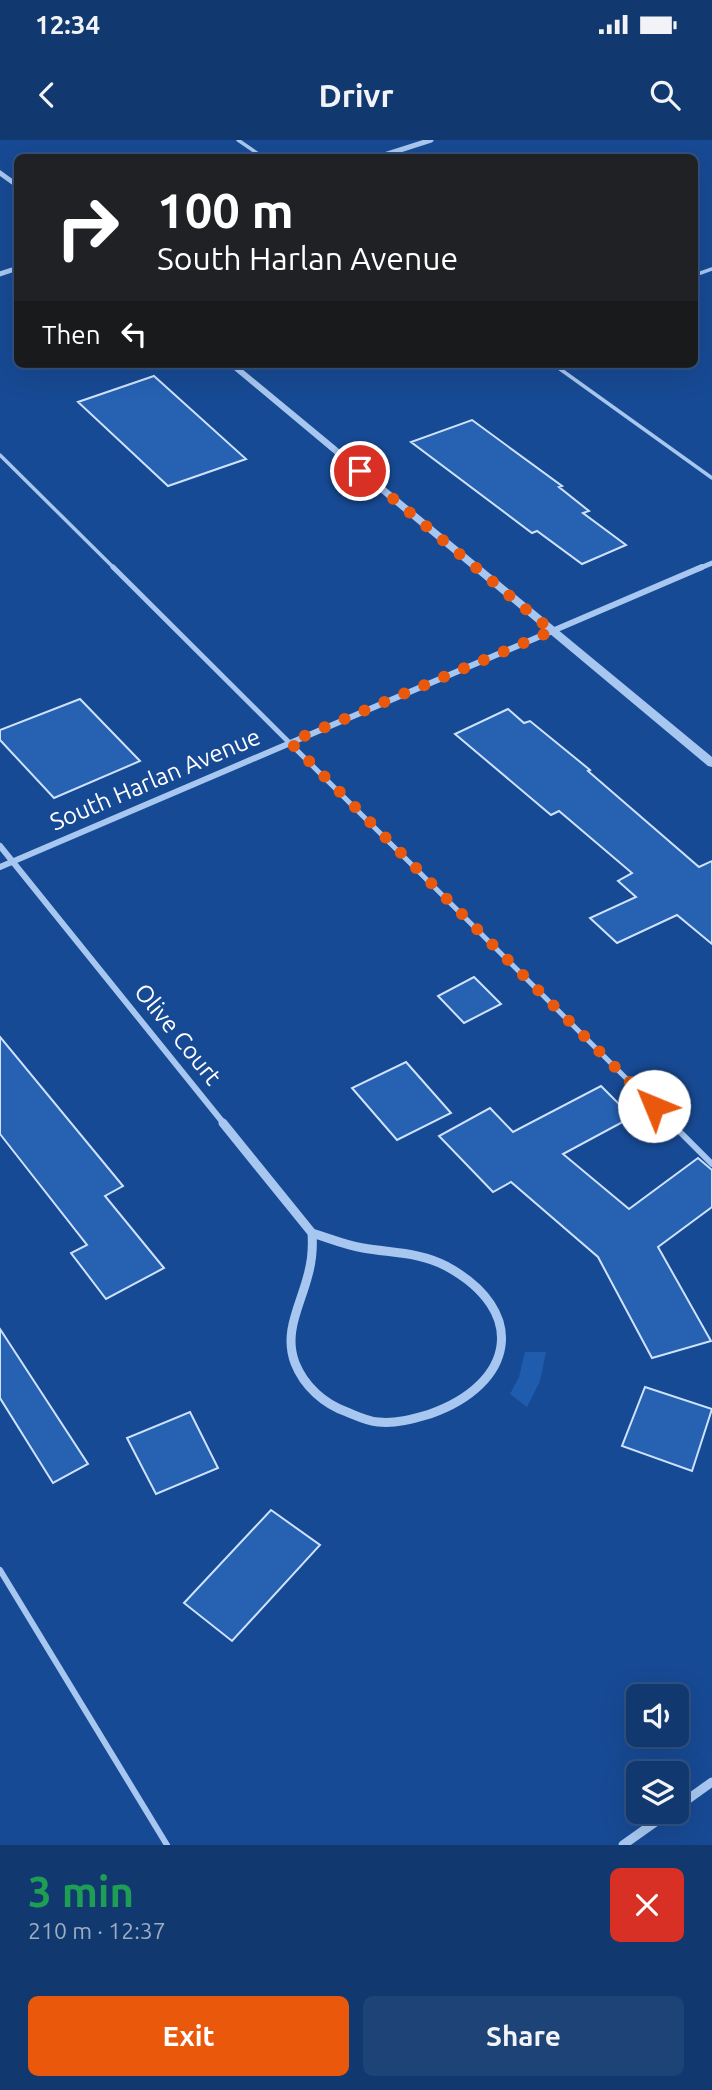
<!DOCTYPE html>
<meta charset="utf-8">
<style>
:root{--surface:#11386f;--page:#1e4377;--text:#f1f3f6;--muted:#9cacc3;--line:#305282;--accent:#ea580c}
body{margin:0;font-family:Ubuntu,sans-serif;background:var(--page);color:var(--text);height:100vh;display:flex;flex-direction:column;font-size:26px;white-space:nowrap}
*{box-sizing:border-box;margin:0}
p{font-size:23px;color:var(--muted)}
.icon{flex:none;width:38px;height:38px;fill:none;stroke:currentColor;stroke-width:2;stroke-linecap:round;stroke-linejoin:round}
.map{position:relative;height:1705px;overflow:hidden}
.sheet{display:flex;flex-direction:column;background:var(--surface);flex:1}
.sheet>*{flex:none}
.banner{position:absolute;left:14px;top:14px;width:684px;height:214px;border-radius:10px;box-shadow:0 7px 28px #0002,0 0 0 2px var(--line);background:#202124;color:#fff;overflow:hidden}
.tools{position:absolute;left:626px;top:1544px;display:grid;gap:14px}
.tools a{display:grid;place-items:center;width:63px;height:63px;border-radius:10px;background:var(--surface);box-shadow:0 7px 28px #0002,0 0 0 2px var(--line);font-size:35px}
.pin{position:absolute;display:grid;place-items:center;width:60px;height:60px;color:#fff;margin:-30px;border:4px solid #fff;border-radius:50%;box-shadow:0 2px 7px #0007}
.me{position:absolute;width:77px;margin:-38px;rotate:315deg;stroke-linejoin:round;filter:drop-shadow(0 0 5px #0008)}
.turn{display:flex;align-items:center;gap:24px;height:147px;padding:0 28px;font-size:32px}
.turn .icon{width:91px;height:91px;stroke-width:2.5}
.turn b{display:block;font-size:49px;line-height:60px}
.then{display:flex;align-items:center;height:66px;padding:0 28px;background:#0003;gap:14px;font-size:26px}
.round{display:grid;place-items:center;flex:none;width:74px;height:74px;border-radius:10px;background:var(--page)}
.overview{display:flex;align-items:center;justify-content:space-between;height:119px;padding:0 28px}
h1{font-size:42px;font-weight:700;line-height:52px;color:#1e9e55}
.button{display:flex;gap:14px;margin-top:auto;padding:14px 28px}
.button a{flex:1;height:80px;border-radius:10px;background:var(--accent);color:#fff;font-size:28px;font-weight:700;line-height:80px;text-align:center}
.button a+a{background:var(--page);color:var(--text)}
.status{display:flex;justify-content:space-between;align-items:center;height:49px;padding:0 35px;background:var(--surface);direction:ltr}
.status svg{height:19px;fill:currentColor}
header{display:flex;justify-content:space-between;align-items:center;height:91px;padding:0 28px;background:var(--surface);font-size:32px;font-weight:700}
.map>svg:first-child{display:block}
.green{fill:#205cad}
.building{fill:#2661b2;stroke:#cfe2fc;stroke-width:2}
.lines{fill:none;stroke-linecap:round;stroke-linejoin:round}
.service-far2{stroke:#a8c7f0;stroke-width:3.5}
.service-far1{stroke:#a8c7f0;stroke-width:5}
.service{stroke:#a8c7f0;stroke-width:6}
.minor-far2{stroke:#a8c7f0;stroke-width:5}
.minor-far1{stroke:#a8c7f0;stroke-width:6}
.minor{stroke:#a8c7f0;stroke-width:9}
.tertiary{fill:#a8c7f0;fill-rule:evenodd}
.route{stroke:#ea580c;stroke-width:12;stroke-dasharray:0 21.6}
.labels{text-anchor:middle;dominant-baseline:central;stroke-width:7;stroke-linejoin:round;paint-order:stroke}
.street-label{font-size:24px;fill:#fff;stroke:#174a94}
</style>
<div class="status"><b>12:34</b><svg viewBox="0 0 49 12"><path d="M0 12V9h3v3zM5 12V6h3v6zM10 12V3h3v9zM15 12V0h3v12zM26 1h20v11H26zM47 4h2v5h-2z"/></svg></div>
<header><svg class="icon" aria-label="back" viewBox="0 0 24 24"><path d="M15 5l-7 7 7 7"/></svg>Drivr<svg class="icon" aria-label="search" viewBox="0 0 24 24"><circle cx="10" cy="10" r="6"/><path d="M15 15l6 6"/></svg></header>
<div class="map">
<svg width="712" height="1705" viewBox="0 0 712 1705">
<rect width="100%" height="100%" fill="#174a94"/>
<path class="green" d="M525,1212h21l-6,29 -13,26 -17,-13 9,-17z"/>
<path class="building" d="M154,236l92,83 -78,27 -90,-84z
M472,280l90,66 -3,1 30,24 -6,2 43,32 -44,19 -45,-33 -5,2 -121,-91z
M80,559l60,62 -86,37 -54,-58v-10z
M508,569l16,14 6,-2 60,49 -2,1 111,96 13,-6v83l-35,-29 -60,28 -27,-25 46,-21 -18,-16 14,-8 -73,-62 -8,4 -96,-81z
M474,837l27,27 -37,19 -26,-27z
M0,897l123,149 -18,10 59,72 -58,31 -35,-46 16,-8 -87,-111z
M406,922l45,51 -54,27 -45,-52z
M601,946l31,31 -69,37 66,55 69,-51 14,12v37l-54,40 53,94 -59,17 -54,-101 -87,-75 -18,10 -54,-56 51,-28 23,24z
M0,1189l88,135 -35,19 -53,-85z
M645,1247l67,22 -20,62 -70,-25z
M190,1272l28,56 -62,26 -29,-56z
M271,1370l49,35 -88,96 -48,-38z"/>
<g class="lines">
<path class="service-far2" d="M238,0l26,18
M695,135l17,-6
M553,224l159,114
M0,315l115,114"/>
<path class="service-far1" d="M113,427l560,558"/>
<path class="service" d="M671,983l41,41
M0,1430l167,275"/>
<path class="minor-far2" d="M375,18l56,-18
M0,134l18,-6
M698,429l14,-6"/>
<path class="minor-far1" d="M0,706l225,279
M0,727l702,-300"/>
<path class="minor" d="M223,983l89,110
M312,1093c17,5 33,12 51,15 28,5 57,4 83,18 83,45 69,118 -16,148 -17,5 -35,10 -52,8 -11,-1 -21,-6 -31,-10 -23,-8 -43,-26 -52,-49 -12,-31 6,-59 13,-88 4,-14 5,-28 4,-42z
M677,1667l35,-25
M623,1705l48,-34"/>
<path class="tertiary" d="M0,30l18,13v6l-18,-13z
M227,224h9l476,393v10l-4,-1z"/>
</g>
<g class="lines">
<path class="route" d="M360,331l192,160 -262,111 364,364"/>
</g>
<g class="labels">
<g class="street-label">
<text transform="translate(155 639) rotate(-23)">South Harlan Avenue</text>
<text transform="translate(178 894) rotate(51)">Olive Court</text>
</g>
</g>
</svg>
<div class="tools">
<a><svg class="icon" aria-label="sound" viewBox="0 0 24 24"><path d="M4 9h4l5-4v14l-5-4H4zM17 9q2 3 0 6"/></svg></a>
<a><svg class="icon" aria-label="layers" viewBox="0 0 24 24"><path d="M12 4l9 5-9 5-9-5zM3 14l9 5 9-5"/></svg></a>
</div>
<div class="pin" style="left:360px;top:331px;background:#d93025"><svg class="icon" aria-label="arrive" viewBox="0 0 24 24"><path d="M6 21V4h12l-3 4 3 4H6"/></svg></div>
<svg class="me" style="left:654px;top:966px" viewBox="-20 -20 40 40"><circle r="19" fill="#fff"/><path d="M0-13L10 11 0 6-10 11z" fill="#ea580c"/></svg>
<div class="banner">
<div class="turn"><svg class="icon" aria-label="right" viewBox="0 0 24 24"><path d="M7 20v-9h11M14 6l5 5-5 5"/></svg><div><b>100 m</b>South Harlan Avenue</div></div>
<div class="then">Then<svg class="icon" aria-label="left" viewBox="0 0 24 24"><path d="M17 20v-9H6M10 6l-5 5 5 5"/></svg></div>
</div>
</div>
<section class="sheet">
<div class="overview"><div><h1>3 min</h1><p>210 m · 12:37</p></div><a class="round" style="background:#d93025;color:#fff"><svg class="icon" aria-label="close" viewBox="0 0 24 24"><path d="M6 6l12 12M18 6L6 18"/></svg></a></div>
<div class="button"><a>Exit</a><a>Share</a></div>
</section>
